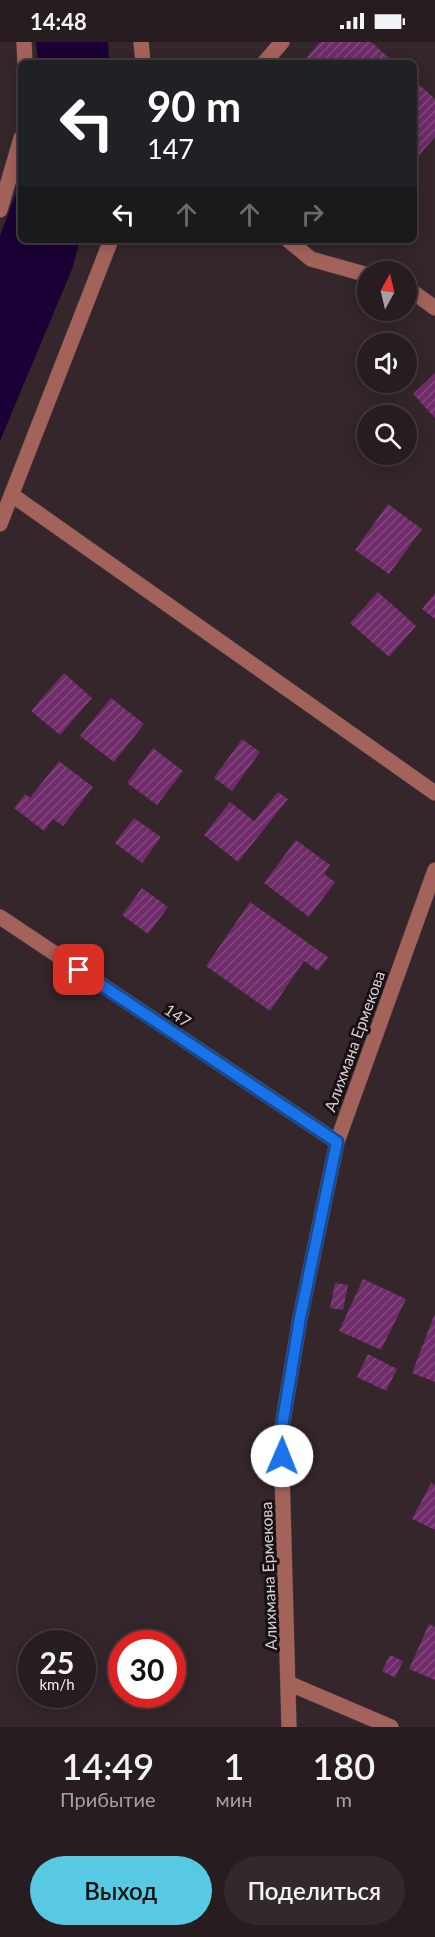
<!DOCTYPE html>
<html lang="ru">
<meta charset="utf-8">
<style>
:root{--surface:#271c20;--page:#33292d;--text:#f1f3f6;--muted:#a4a1a5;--line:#433a3e;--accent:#57c9e2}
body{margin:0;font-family:Lato,sans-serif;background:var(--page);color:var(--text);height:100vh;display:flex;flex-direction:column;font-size:22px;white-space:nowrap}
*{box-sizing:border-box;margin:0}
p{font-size:20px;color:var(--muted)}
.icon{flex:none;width:33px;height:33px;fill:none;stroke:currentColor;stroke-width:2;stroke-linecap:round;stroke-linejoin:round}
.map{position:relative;height:1685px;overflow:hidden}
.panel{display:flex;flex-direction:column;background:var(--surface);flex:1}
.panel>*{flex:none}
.guide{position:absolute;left:18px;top:18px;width:399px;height:183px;border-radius:9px;box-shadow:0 3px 15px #0003,0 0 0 2px var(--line);background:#202124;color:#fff;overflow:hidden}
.needle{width:39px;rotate:8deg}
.controls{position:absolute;left:357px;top:219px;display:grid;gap:12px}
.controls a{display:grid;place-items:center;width:60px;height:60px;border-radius:50%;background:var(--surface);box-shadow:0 3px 15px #0003,0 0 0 2px var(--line);font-size:30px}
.speed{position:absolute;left:18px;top:1588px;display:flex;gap:12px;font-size:30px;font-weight:700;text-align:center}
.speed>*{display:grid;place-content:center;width:78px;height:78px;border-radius:50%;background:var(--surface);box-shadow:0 3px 15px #0003,0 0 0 2px var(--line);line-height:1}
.speed small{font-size:15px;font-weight:400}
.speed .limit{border:9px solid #d22;background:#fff;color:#111}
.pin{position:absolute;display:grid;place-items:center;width:51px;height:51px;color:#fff;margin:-26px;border-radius:12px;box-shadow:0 3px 9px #0006}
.me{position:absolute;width:66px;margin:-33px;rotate:1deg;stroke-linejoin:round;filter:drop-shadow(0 0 4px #0008)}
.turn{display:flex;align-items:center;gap:21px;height:126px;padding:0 30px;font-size:27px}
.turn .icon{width:78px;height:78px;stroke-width:2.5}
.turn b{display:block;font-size:42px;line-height:51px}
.lanes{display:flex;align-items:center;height:57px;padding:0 30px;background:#0003;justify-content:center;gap:30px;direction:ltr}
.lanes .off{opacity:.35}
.eta{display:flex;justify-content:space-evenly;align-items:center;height:102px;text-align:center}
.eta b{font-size:36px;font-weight:600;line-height:42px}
.cta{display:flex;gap:12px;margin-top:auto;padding:12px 30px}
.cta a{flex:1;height:69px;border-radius:36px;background:var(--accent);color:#111;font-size:24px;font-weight:600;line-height:69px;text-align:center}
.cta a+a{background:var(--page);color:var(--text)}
.status{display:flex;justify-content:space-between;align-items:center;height:42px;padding:0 30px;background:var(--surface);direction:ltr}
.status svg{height:16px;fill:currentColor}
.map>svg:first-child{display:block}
.water{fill:#1a0034}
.building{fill:url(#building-hatch)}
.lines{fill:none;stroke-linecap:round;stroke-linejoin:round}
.minor-casing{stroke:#4e4145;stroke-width:16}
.minor{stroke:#a3635b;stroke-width:15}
.route-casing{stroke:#114b97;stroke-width:15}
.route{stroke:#1a73e8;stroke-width:10}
.labels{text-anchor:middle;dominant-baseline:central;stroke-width:6;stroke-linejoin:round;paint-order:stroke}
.street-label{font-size:16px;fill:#d9cfd2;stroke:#181113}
</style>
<div class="status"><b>14:48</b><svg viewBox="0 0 49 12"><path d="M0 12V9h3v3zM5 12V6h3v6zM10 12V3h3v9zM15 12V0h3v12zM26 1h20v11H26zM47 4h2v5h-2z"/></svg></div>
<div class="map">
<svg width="435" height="1685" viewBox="0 0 435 1685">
<defs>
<pattern id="building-hatch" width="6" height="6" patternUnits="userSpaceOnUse" patternTransform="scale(1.5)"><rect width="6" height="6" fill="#6f2b6a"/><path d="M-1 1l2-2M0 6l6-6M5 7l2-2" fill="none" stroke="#83497e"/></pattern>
</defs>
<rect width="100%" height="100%" fill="#34262a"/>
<path class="water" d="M36,0h72l1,21h-71z
M21,138v60h59l-8,29 -72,172v-205z"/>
<path class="building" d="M320,0h51l24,21h-93z
M414,38l21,19v38l-21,24z
M435,331v45l-22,-24z
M388,462l34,25 -33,45 -34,-24z
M378,550l38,34 -27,31 -39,-34z
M435,551v26l-13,-10z
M64,631l28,25 -32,37 -29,-24z
M111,656l33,26 -30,38 -34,-26z
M242,697l18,13 -28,39 -18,-13z
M153,706l30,23 -26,34 -30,-22z
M59,719l34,26 -30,39 -10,-7 -9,12 -30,-23 11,-14 5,4z
M278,750l10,7 -50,63 -34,-27 26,-33 24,19z
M134,776l27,19 -19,26 -27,-20z
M296,798l34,25 -6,9 11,8 -26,35 -45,-34z
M142,846l26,19 -20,27 -26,-19z
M250,860l78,55 -10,14 -14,-10 -34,50 -64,-45z
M363,1237l43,20 -25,51 -42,-19z
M335,1241l13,2 -5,25 -13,-2z
M435,1271v69l-23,-9z
M368,1312l29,15 -11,22 -29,-14z
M431,1441l4,2v45l-23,-11z
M429,1582l6,3v53l-26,-11z
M390,1613l13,6 -8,17 -13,-7z"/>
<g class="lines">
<g class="minor-casing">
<path id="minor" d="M24,0l1,21
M141,0l2,21
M264,21l18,-21
M0,168l21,-72
M288,198l23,19 57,16
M406,245l29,21
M12,453l423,298
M0,482l111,-284
M0,875l337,225
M288,1641l103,44
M289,1685l-8,-294 19,-115 37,-176 98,-272"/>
</g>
<use href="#minor" class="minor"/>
</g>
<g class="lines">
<g class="route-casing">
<path id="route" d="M79,928l258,172 -37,176 -19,115 1,23"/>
</g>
<use href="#route" class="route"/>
</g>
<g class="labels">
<g class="street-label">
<text transform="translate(178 973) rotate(34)">147</text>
<text transform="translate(354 999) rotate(-70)">Алихмана Ермекова</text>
<text transform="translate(268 1534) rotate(-92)">Алихмана Ермекова</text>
</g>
</g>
</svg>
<div class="controls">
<a><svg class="needle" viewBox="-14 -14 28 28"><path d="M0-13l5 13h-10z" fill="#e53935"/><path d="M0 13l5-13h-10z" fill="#a4a1a5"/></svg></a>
<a><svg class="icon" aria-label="sound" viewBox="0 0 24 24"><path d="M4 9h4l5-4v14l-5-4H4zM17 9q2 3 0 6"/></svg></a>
<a><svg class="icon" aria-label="search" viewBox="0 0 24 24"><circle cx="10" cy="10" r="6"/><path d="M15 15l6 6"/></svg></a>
</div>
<div class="speed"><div>25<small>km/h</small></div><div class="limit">30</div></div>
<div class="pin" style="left:79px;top:928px;background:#d93025"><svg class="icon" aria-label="arrive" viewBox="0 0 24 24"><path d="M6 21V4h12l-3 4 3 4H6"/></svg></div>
<svg class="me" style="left:282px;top:1414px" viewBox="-20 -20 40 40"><circle r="19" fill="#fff"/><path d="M0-13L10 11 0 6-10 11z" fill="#1a73e8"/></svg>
<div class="guide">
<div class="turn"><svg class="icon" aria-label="left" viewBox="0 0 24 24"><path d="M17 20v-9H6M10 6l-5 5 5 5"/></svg><div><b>90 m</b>147</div></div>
<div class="lanes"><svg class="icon" aria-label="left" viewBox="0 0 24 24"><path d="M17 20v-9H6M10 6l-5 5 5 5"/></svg><svg class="icon off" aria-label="ahead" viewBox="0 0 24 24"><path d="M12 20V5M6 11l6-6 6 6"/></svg><svg class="icon off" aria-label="ahead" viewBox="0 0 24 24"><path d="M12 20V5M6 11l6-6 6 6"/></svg><svg class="icon off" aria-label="right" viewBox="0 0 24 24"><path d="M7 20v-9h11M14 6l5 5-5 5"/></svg></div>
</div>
</div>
<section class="panel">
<div class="eta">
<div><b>14:49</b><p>Прибытие</p></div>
<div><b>1</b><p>мин</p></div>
<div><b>180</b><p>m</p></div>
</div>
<div class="cta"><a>Выход</a><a>Поделиться</a></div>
</section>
